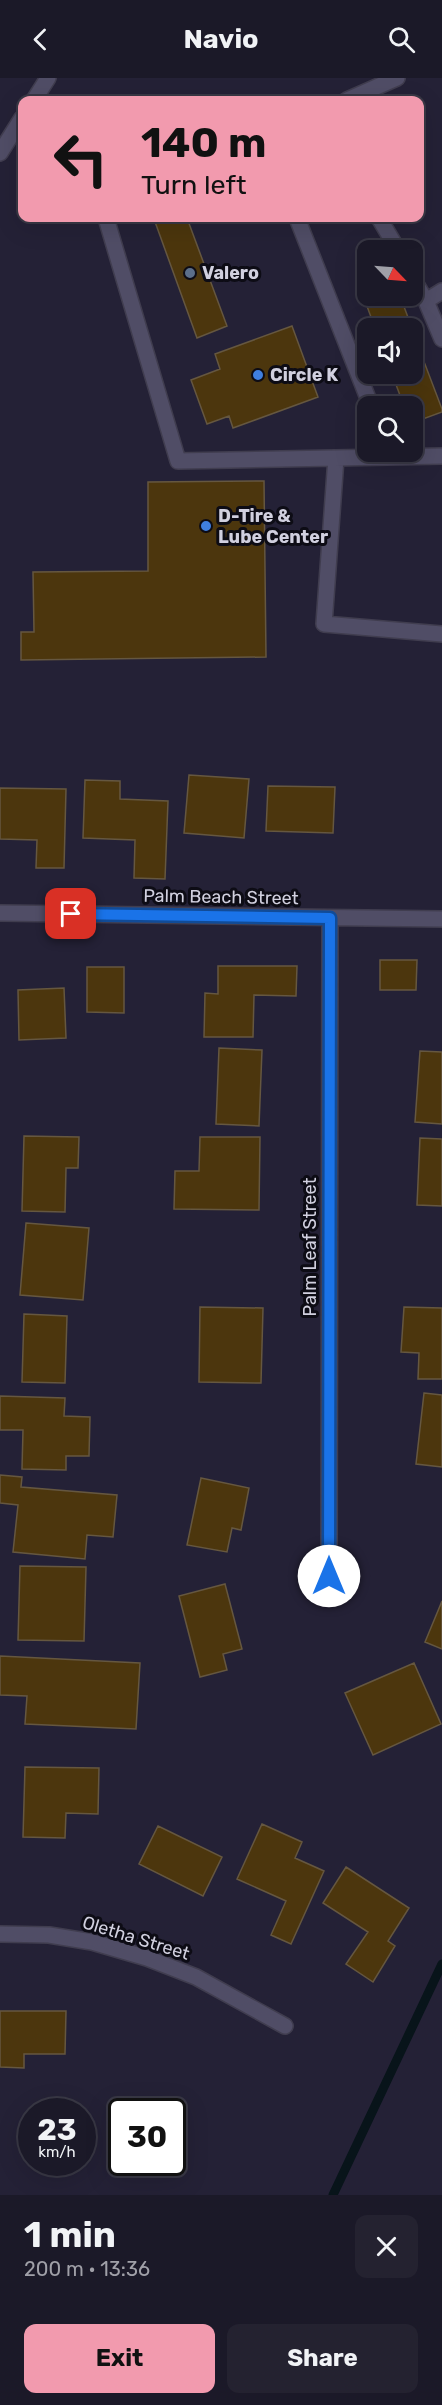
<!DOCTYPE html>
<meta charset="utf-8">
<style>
:root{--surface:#1b1928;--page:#242230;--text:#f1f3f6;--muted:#a0a0a8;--line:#393845;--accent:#f29aae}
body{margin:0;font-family:Rubik,sans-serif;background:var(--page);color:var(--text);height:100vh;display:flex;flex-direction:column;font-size:22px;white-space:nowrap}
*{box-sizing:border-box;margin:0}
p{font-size:20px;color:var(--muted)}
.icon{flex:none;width:33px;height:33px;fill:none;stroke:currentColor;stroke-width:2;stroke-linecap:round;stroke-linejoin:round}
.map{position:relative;height:2117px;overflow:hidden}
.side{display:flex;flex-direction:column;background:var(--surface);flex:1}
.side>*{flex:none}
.hud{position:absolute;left:18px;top:18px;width:406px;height:126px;border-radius:12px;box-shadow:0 6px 24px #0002,0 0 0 2px var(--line);background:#f29aae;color:#111;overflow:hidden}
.needle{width:39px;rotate:115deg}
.controls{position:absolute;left:357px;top:162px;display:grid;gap:12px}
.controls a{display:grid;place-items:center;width:66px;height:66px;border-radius:12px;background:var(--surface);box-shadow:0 6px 24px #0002,0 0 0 2px var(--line);font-size:30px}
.speed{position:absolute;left:18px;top:2020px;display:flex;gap:12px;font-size:30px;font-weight:700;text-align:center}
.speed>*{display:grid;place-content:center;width:78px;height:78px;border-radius:50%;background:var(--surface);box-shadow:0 6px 24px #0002,0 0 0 2px var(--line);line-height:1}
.speed small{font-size:15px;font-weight:400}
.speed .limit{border:3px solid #111;border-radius:9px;background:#fff;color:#111}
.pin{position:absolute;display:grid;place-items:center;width:51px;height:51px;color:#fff;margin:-26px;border-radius:12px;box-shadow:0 3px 9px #0006}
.me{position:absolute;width:66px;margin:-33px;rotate:0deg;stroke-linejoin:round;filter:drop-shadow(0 0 4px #0008)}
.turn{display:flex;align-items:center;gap:21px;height:126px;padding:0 24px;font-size:27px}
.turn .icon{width:78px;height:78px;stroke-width:2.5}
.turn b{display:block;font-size:42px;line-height:51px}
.round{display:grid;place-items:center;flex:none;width:63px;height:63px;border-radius:12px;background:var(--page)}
.summary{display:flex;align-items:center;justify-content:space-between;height:102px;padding:0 24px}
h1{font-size:36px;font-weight:700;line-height:45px}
.primary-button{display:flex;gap:12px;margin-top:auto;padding:12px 24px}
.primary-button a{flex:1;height:69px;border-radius:12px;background:var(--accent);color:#111;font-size:24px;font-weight:700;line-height:69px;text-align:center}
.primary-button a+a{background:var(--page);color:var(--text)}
header{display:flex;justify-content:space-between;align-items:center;height:78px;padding:0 24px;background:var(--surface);font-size:27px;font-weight:700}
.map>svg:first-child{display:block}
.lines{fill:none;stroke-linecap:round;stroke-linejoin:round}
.stream{stroke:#08141a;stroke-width:9}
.building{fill:#4c360d;stroke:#655740;stroke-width:1.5}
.service-casing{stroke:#403d4f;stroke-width:18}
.minor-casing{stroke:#403d4f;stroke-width:18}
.service{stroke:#504d66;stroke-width:15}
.minor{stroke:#504d66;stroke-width:15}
.route-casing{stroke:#114b97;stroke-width:15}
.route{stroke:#1a73e8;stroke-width:10}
.service-dot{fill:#5c6f8a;stroke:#0d0c15;stroke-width:2}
.shop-dot{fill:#3f7fe0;stroke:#0d0c15;stroke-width:2}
.labels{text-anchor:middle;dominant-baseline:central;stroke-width:6;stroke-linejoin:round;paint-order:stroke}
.poi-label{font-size:18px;font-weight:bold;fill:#d1d0df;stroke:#0d0c15;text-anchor:start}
.street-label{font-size:18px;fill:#d1d0df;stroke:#0d0c15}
</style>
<header><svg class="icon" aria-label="back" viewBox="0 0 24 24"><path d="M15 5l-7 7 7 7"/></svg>Navio<svg class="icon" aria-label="search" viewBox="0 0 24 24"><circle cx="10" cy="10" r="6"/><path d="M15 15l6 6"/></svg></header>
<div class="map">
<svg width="442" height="2117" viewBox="0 0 442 2117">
<rect width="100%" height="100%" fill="#242136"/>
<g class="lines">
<path class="stream" d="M333,2117l109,-231"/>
</g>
<path class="building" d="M158,140h29l40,108 -30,12 -43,-119z
M368,197v21h32l12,32h-37l-18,-49z
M292,248l26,71 -85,31 -4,-12 -22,8 -16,-44 29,-11 -5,-15z
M412,252l30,79v3l-30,11v-17h-8l-12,-32h20z
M264,403l2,176 -245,3v-28h13l-1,-60 115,-1v-89z
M189,697l60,4 -5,59 -60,-5z
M85,702l35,1v18l48,2 -3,78 -31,-1 1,-38 -52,-2z
M268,708l67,1 -2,46 -67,-2z
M0,710l66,1 -2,79h-28l1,-28 -37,-1z
M380,882h37l-1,30h-36z
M218,888h79l-1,30 -42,-1 -1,42h-49l1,-44 13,1z
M87,889h37v46l-37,-1z
M64,910l2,50 -47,2 -1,-50z
M219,970l43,2 -3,76 -43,-2z
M420,973l22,1v72l-27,-2z
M24,1058l55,1 -1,31h-12l-1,44 -43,-1z
M200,1059h60l-1,73 -85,-1 1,-38h24z
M420,1060l22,1v67l-25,-1z
M26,1145l63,5 -6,72 -63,-5z
M200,1229l63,1 -2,75 -62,-1z
M404,1229l38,1v71h-24l1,-26 -18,-1z
M24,1236l43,2 -2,67 -43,-1z
M424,1315l18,2v72l-26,-3z
M0,1318l65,2 -1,18 26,1 -1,39h-23v14l-44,-1 1,-39h-23z
M0,1397l22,2 -1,10 96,8 -4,42 -26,-2 -2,24 -72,-7 5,-47 -18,-2z
M201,1400l48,10 -8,42 -9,-2 -5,24 -40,-7z
M20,1488l66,1 -2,74 -66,-1z
M225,1506l17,65 -19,5 4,16 -27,7 -21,-81z
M442,1523v48l-17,-7z
M0,1578l140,7 -4,66 -111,-5 2,-28 -27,-1z
M414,1585l27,61 -68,31 -28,-62z
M25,1689l74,1 -1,46 -32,-1 -1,25 -42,-1z
M262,1746l40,18 -7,16 29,13 -33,73 -20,-9 15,-34 -49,-22z
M158,1748l64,31 -19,39 -64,-32z
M346,1789l63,41 -21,33 7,5 -22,36 -27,-18 22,-32 -45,-29z
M0,1933h66l-1,43h-41v14l-24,-1z"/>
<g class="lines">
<g class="service-casing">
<path id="service" d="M347,22l50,-22
M106,140l72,243 264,-5
M297,140l74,188
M379,140l19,32
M412,199l14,24 16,-10
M426,223l16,38
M336,380l-12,166 118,10"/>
</g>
<g class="minor-casing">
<path id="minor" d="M34,22l14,-22
M0,75l22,-35
M0,835l442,6
M329,1498l1,-658
M0,1856l49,1 43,7 55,16 49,19 89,49"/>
</g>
<use href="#service" class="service"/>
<use href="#minor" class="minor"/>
</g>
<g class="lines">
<g class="route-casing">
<path id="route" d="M71,836l259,4 -1,658"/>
</g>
<use href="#route" class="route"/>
</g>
<circle class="service-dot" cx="190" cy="195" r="6"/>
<g class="shop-dot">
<circle cx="258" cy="297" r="6"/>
<circle cx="206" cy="448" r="6"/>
</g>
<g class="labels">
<g class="poi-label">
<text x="202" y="195">Valero</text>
<text x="270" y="297">Circle K</text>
<text x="218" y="438">D-Tire &amp;<tspan x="218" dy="21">Lube Center</tspan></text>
</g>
<g class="street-label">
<text transform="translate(221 819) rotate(1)">Palm Beach Street</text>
<text transform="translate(310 1169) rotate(-90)">Palm Leaf Street</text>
<text transform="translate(136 1860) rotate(17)">Oletha Street</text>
</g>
</g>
</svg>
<div class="controls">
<a><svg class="needle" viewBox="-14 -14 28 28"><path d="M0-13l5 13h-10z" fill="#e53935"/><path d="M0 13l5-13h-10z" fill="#a0a0a8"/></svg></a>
<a><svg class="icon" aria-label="sound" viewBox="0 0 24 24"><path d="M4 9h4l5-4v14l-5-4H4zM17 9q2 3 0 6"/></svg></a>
<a><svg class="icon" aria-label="search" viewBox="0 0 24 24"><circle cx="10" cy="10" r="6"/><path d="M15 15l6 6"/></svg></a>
</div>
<div class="speed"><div>23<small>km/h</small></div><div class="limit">30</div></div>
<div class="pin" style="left:71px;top:836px;background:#d93025"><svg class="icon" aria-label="arrive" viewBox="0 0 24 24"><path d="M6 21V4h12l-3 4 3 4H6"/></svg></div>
<svg class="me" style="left:329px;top:1498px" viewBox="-20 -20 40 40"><circle r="19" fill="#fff"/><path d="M0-13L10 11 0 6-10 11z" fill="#1a73e8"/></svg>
<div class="hud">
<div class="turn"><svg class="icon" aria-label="left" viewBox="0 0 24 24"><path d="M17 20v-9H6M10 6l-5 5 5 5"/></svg><div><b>140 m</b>Turn left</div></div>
</div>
</div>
<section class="side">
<div class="summary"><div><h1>1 min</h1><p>200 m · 13:36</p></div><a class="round"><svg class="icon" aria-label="close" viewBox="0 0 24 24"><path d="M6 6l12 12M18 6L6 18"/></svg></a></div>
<div class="primary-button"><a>Exit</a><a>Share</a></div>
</section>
